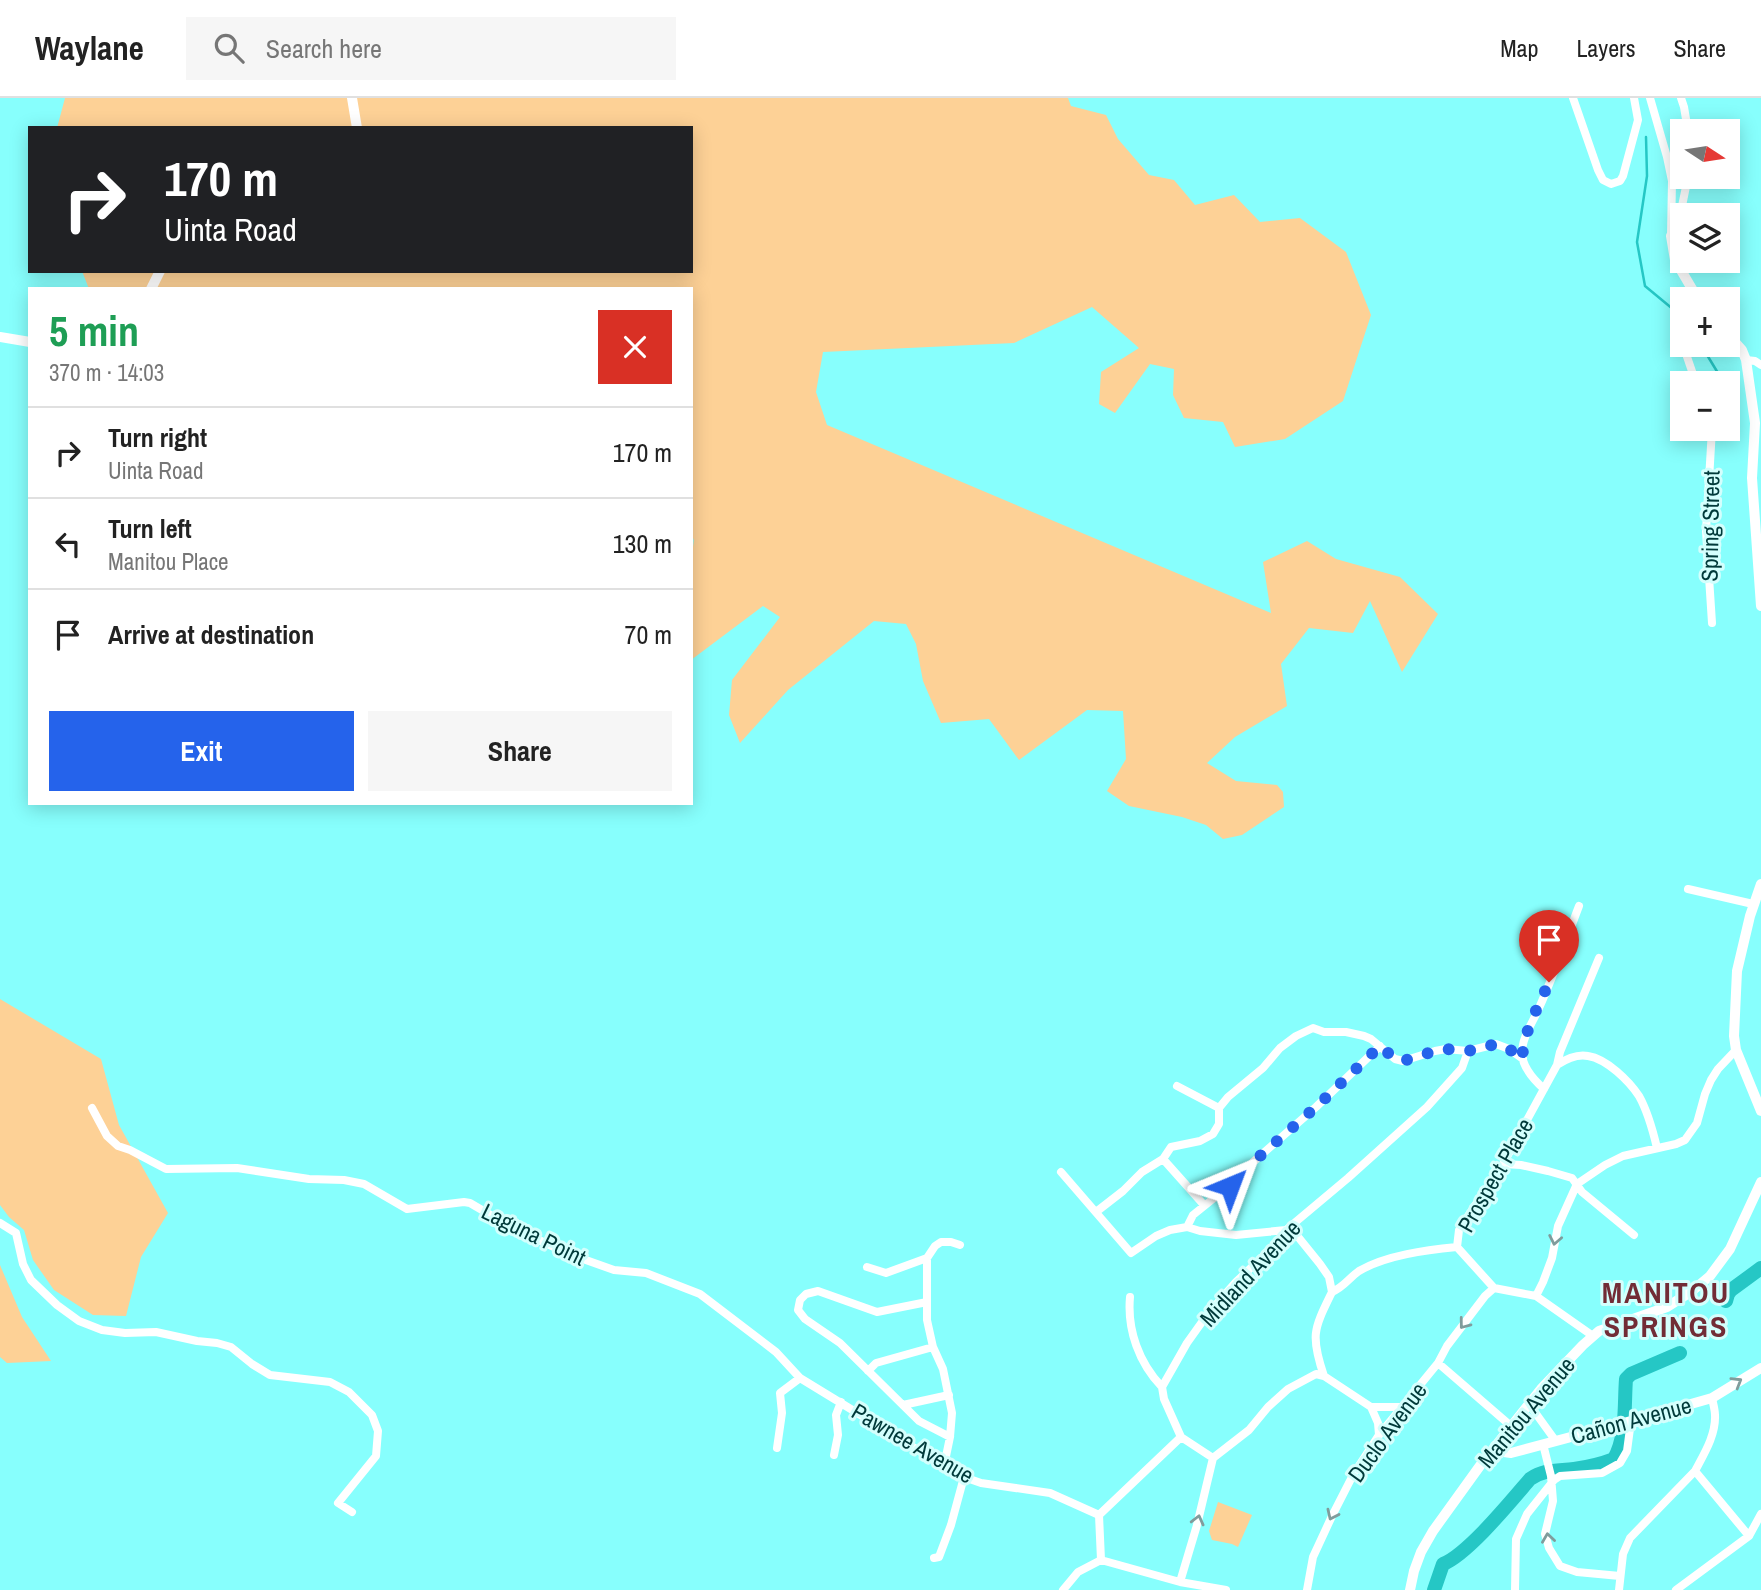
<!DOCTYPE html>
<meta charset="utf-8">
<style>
:root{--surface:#fff;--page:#f6f6f6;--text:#222;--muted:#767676;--line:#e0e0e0;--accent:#2563eb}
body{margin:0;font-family:"Archivo Narrow",sans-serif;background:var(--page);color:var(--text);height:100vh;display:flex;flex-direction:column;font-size:26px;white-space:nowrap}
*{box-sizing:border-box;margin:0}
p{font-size:23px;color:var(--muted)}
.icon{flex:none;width:38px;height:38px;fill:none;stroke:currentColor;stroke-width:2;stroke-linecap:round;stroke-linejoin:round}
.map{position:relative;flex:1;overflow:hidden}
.details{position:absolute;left:28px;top:189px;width:665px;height:518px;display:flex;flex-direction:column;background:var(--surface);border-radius:0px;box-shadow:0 4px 18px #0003}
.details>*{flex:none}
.banner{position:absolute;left:28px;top:28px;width:665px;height:147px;border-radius:0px;box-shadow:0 4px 18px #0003;background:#202124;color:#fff;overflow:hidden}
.needle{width:46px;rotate:102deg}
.fabs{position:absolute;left:1670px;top:21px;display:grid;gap:14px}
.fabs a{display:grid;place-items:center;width:70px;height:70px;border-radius:0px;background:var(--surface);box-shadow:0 4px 18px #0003;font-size:35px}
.pin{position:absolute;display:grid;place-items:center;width:60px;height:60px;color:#fff;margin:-72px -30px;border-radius:50% 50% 50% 0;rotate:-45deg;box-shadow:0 0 7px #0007}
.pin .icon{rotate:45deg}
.me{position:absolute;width:77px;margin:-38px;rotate:44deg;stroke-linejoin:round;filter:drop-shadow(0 0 5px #0008)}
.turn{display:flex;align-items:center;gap:24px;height:147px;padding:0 21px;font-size:32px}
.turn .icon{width:91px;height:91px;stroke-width:2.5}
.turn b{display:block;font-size:49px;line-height:60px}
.round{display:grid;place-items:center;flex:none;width:74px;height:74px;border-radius:0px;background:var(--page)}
.overview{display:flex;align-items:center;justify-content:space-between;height:119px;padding:0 21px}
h1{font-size:42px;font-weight:700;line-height:52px;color:#1e9e55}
.button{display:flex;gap:14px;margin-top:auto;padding:14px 21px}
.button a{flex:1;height:80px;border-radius:0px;background:var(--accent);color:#fff;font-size:28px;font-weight:700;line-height:80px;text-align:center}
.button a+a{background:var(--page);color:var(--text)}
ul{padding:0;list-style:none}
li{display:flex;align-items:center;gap:21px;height:91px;padding:0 21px;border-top:2px solid var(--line)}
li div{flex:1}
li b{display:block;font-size:26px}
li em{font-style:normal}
header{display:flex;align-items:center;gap:42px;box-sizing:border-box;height:98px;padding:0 35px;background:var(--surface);border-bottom:2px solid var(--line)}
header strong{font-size:33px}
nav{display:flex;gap:38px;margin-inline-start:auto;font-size:24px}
.search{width:490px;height:63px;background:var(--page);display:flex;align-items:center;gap:18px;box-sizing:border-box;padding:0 24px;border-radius:0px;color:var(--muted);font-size:26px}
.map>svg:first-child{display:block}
.green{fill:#fdd196}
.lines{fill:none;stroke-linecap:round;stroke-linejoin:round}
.stream{stroke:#25c7c5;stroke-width:2.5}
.river{stroke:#25c7c5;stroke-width:14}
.minor{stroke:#fff;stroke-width:8}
.tertiary{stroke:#fff;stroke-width:10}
.secondary{stroke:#fff;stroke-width:10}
.oneway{stroke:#809c9c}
.route{stroke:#2563eb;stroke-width:12;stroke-dasharray:0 21.6}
.labels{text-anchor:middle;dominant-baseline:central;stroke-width:6;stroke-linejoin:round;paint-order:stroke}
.street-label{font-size:23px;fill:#003a3a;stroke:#d4fffd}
.district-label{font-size:30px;font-weight:bold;letter-spacing:2px;fill:#722c36;stroke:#d4fffd}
</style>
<header>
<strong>Waylane</strong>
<div class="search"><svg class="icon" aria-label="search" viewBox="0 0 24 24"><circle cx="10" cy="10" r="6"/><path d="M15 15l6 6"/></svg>Search here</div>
<nav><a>Map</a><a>Layers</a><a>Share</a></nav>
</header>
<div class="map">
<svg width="1761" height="1492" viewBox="0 0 1761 1492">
<rect width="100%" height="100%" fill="#87fffd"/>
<path class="green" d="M65,0h1003l3,8 35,9 12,24 31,36 25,5 21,25 39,-10 26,27 40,-4 46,34 25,63 -28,86 -58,38 -50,8 -12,-25 -39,-4 -11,-23 1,-26 -24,-5 -35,49 -16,-9 2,-32 38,-24 -47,-41 -78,36 -191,9 -7,40 11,33 444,188 -8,-51 44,-21 29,18 64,18 38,37 -36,58 -32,-71 -17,32 -44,-5 -28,36 6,42 -52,31 -28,26 29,18 41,4 6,7 1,15 -42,28 -19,4 -17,-14 -24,-8 -53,-11 -22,-15 19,-32 -3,-48 -36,-1 -68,50 -30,-41 -48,4 -18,-42 -7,-37 -10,-20 -32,-3 -86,69 -48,53 -11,-28 3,-35 48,-63 -17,-11 -72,54v-95l3,-27 -3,7v-256h-602l-7,-18h609v-143h-634z
M0,901l101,60 18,66 49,88 -27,44 -15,59 -33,-1 -39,-25 -21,-30 -9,-30 -15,-13 -9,-12z
M0,1167l22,52 29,44 -44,2 -7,-6z
M1218,1404l34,13 -14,32 -6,-3 -20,-4 -3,-9z"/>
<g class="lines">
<path class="stream" d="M1646,39l1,39 -10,66 8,44 29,24 7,9
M1701,247l23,38
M1727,290l3,5"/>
<path class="river" d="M1726,1203l2,-7 3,-4 30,-22
M1434,1492l9,-26c25,-10 68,-63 87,-85 14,-10 28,-8 44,-10 14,-2 27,-5 40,-10 13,-23 10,-54 12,-80l5,-5 49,-21"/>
<path class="minor" d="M1573,0l25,72 5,10 8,4 9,-3 3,-5 15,-56 -4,-22
M1650,0l17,59 5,24 -1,55
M1681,0l3,9 4,24
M1674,129l8,-21 6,-29
M1682,233v8
M1683,247l13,38
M1746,262l9,1 6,4
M1712,525l-6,-92 6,-102
M1688,791l65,15
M1557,967c9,-6 21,-11 31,-9 19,3 41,25 51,40 9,16 14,35 18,52
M1177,988l42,22
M1544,991c-10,-9 -22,-22 -22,-36 0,-16 11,-31 17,-45 15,-33 27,-68 40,-102
M92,1010l15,28 11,10 12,4 36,19 71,-1 72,11 35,1 20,4 43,25 57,-7 6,1 41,24 58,27 45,16 32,3 54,21 76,58 24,26 144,88 20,11 17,6 69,10 49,22 2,45
M1163,1061l41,46
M1503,1066l18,1 27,6 24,7 10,14 52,43
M1061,1074l70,81 25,-17 14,-6 17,-3 13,4 36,4 50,-5 13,8 21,26 9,13 3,15
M1096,1114l27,-21 19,-19 21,-13 8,-12 29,-6 13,-7 6,-10v-16l9,-11 35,-29 17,-20 16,-12 17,-8 11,4h22l18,4 7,3 24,20 8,2 32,-10 11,-2 22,2 28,-7 13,5 14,10
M0,1125l16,10 7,31 8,16 26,25 22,16 23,9 23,3 31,-1 41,9 20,2 14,4 21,17 18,11 60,7 19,10 23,23 6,16 -2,25 -38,47 14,9
M1187,1129l6,-12 36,-29 23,-23 64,-56 64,-61
M1457,1149l2,-17 5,-8 39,-58 54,-99 3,-13 39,-94
M1457,1149l37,41 42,8 57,40
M867,1169l19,6 41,-15
M1536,1198l7,-14 9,-24 6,-32 19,-42 28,-19 18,-9 53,-12 9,-4 12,-17 8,-29 6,-14 7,-11 18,-19
M1130,1199c-3,33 9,66 32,90
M927,1204l-50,10 -59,-21 -12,3 -6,6 -2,10 7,9 35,24 79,78 31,16
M1438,1265l73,63
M868,1273l8,-8 57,-16
M1324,1278l47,31h30
M1529,1306l26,36
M903,1307l46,-10
M1371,1309l7,16 1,12
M1181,1339l-17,-38 -2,-12 25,-44 20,-28 29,-33 37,-35 13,-17 62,-52 79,-71 35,-39 6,-17
M1181,1339l32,21
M1543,1346l8,32 2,25 -8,33 4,14 11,18 17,6 43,4
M777,1350l5,-35 -2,-20 20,-15
M834,1357l4,-20 -2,-20 5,-13
M944,1368l6,-29 2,-24 -9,-44 -10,-22 -6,-27v-62l8,-12 6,-4h10l9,3
M1695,1373l54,65
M1099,1417l82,-78
M934,1460l5,-1 12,-32 13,-48
M1101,1462l79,22 46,8
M1180,1484l17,-57 16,-67 36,-28 19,-23 20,-18 28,-15 8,2c-14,-41 -10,-47 8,-84 12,-5 17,-14 27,-21 27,-16 68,-21 98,-24
M1063,1492l15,-18 23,-12
M1307,1492l6,-33 19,-41 21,-41 26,-40 59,-72 9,-17 38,-50 9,-8
M1515,1492l1,-51 11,-25 27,-34 6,-4 42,-3 18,-10 7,-12 4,-30
M1619,1492l4,-36 7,-16 65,-67c9,-17 21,-36 20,-56 0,-5 -2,-12 -3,-17
M1676,1492l73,-54 12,-22"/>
<path class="tertiary" d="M352,0l5,30
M1671,138l4,24 23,39
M151,191l9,-18
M1727,235l15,17 4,10 9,63 -3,55 9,128
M0,239l30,5
M1761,786l-11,32 -13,55 -3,65 2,14 25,61
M1495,1348l9,6 7,1 120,-32 81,-23 49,-30"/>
<path class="secondary" d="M1410,1492l4,-19 7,-19 12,-21 49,-68 59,-74 42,-44 16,-14 68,-24 25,-16 18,-15 20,-27 31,-67"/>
</g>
<defs><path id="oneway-chevron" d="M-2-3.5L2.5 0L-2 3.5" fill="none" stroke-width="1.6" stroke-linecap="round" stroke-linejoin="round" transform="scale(1.75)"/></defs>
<g class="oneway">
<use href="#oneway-chevron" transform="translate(1555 1142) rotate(101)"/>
<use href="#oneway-chevron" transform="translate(1464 1226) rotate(127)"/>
<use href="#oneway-chevron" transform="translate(1737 1284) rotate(-31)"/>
<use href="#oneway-chevron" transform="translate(1332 1417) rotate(115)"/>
<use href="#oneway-chevron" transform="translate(1198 1422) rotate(-76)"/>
<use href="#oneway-chevron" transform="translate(1548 1440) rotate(-98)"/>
</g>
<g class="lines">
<path class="route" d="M1230,1088l22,-23 64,-56 64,-61 15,13 8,2 32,-10 11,-2 22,2 28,-7 13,5 14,10c-3,-21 18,-57 26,-77"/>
</g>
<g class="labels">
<g class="street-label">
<text transform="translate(1710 428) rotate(-89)">Spring Street</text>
<text transform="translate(1495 1077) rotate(-60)">Prospect Place</text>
<text transform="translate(534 1136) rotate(26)">Laguna Point</text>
<text transform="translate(1250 1175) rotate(-47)">Midland Avenue</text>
<text transform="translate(1526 1314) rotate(-50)">Manitou Avenue</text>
<text transform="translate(1631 1322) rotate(-15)">Cañon Avenue</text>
<text transform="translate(1387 1334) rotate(-54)">Duclo Avenue</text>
<text transform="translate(913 1345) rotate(30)">Pawnee Avenue</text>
</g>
<g class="district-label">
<text x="1666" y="1194">MANITOU<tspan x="1666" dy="34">SPRINGS</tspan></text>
</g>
</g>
</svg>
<div class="fabs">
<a><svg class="needle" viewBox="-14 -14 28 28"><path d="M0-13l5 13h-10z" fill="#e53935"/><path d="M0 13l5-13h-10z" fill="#767676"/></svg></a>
<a><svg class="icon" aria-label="layers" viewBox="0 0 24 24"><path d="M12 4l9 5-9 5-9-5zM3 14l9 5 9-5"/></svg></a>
<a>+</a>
<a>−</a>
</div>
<div class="pin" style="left:1549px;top:884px;background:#d93025"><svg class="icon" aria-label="arrive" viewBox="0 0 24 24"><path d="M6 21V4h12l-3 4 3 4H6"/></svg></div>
<svg class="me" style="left:1230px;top:1088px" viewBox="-20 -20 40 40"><path d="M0-17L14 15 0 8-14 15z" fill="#2563eb" stroke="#fff" stroke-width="4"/></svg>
<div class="banner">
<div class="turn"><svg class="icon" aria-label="right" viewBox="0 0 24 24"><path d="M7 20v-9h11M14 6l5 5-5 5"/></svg><div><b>170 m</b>Uinta Road</div></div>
</div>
<section class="details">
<div class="overview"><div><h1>5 min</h1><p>370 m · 14:03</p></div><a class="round" style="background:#d93025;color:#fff"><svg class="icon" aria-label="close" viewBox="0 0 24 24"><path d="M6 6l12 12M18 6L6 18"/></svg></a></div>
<ul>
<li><svg class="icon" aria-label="right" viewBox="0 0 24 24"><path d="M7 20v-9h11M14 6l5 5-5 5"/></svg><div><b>Turn right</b><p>Uinta Road</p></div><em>170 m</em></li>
<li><svg class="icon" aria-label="left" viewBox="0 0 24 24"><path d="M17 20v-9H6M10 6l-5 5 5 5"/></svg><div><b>Turn left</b><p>Manitou Place</p></div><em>130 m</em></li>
<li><svg class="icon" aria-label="arrive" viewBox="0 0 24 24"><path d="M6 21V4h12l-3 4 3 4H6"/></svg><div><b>Arrive at destination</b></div><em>70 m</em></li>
</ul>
<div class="button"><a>Exit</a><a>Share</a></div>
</section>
</div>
